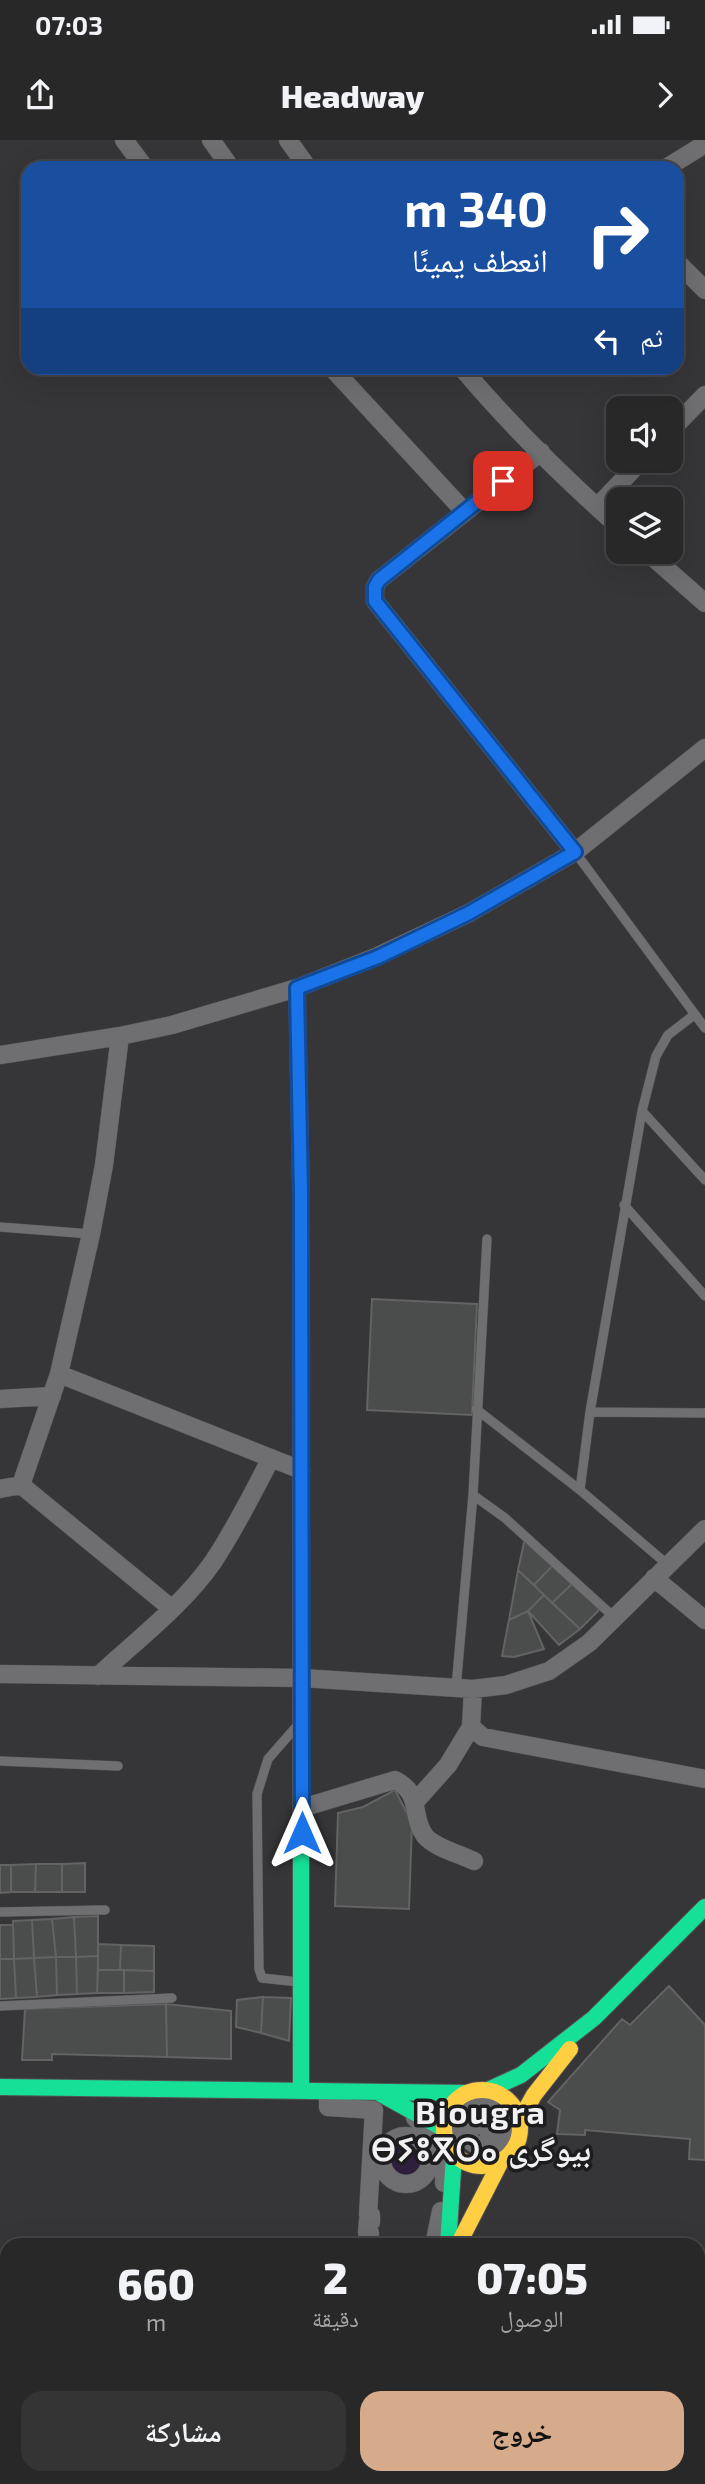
<!DOCTYPE html>
<html lang="ar">
<meta charset="utf-8">
<style>
:root{--surface:#282829;--page:#343435;--text:#f1f3f6;--muted:#a5a6a8;--line:#444446;--accent:#d6ab8b}
body{margin:0;font-family:"Exo 2","Noto Naskh Arabic","Noto Sans Tifinagh",sans-serif;background:var(--page);color:var(--text);direction:rtl;height:100vh;display:flex;flex-direction:column;font-size:26px;white-space:nowrap}
*{box-sizing:border-box;margin:0}
p{font-size:23px;color:var(--muted)}
.icon{flex:none;width:38px;height:38px;fill:none;stroke:currentColor;stroke-width:2;stroke-linecap:round;stroke-linejoin:round}
.map{position:relative;flex:1;overflow:hidden;direction:ltr}
.details{position:absolute;left:0px;top:2098px;width:705px;height:247px;display:flex;flex-direction:column;background:var(--surface);border-radius:21px 21px 0 0;box-shadow:0 7px 28px #0002,0 0 0 2px var(--line);direction:rtl}
.details>*{flex:none}
.top-card{position:absolute;left:21px;top:21px;width:663px;height:214px;border-radius:21px;box-shadow:0 7px 28px #0002,0 0 0 2px var(--line);direction:rtl;background:#1a4fa0;color:#fff;overflow:hidden}
.controls{position:absolute;left:606px;top:256px;display:grid;gap:14px}
.controls a{display:grid;place-items:center;width:77px;height:77px;border-radius:14px;background:var(--surface);box-shadow:0 7px 28px #0002,0 0 0 2px var(--line);font-size:35px}
.pin{position:absolute;display:grid;place-items:center;width:60px;height:60px;color:#fff;margin:-30px;border-radius:14px;box-shadow:0 4px 10px #0006}
.me{position:absolute;width:77px;margin:-38px;rotate:0deg;stroke-linejoin:round;filter:drop-shadow(0 0 5px #0008)}
.turn{display:flex;align-items:center;gap:24px;height:147px;padding:0 21px;font-size:32px}
.turn .icon{width:91px;height:91px;stroke-width:2.5}
.turn b{display:block;font-size:49px;line-height:60px}
.then{display:flex;align-items:center;height:66px;padding:0 21px;background:#0003;gap:14px;font-size:26px}
.eta{display:flex;justify-content:space-evenly;align-items:center;height:119px;text-align:center}
.eta b{font-size:42px;font-weight:800;line-height:49px}
.action{display:flex;gap:14px;margin-top:auto;padding:14px 21px}
.action a{flex:1;height:80px;border-radius:21px;background:var(--accent);color:#111;font-size:28px;font-weight:800;line-height:80px;text-align:center}
.action a+a{background:var(--page);color:var(--text)}
.status{display:flex;justify-content:space-between;align-items:center;height:49px;padding:0 35px;background:var(--surface);direction:ltr}
.status svg{height:19px;fill:currentColor}
header{display:flex;justify-content:space-between;align-items:center;height:91px;padding:0 21px;background:var(--surface);font-size:32px;font-weight:800}
.map>svg:first-child{display:block}
.water{fill:#2e1f3c}
.building{fill:#4b4c4c;stroke:#636364;stroke-width:2}
.lines{fill:none;stroke-linecap:round;stroke-linejoin:round}
.lane-casing{stroke:#545355;stroke-width:10}
.street-casing{stroke:#545355;stroke-width:19}
.fast-casing{stroke:#545355;stroke-width:18}
.slow-casing{stroke:#545355;stroke-width:18}
.jam-casing{stroke:#545355;stroke-width:18}
.lane{stroke:#6f6e70;stroke-width:9}
.street{stroke:#6f6e70;stroke-width:18}
.fast{stroke:#16e098;stroke-width:16}
.slow{stroke:#ffcf43;stroke-width:16}
.jam{stroke:#f24e42;stroke-width:16}
.route-casing{stroke:#114b97;stroke-width:18}
.route{stroke:#1a73e8;stroke-width:12}
.labels{text-anchor:middle;dominant-baseline:central;stroke-width:7;stroke-linejoin:round;paint-order:stroke}
.district-label{font-size:32px;font-weight:bold;letter-spacing:2px;fill:#f1f0f2;stroke:#1d1c1e}
</style>
<div class="status"><b>07:03</b><svg viewBox="0 0 49 12"><path d="M0 12V9h3v3zM5 12V6h3v6zM10 12V3h3v9zM15 12V0h3v12zM26 1h20v11H26zM47 4h2v5h-2z"/></svg></div>
<header><svg class="icon" aria-label="forward" viewBox="0 0 24 24"><path d="M9 5l7 7-7 7"/></svg>Headway<svg class="icon" aria-label="share" viewBox="0 0 24 24"><path d="M12 15V3M7 8l5-5 5 5M5 13v7h14v-7"/></svg></header>
<div class="map">
<svg width="705" height="2344" viewBox="0 0 705 2344">
<rect width="100%" height="100%" fill="#363537"/>
<path class="water" d="M382 2020a24 24 0 1 1 48 0a24 24 0 1 1-48 0Z"/>
<path class="building" d="M372,1159l105,5 -5,111 -105,-5z
M525,1398l28,27 -19,20 -16,-15z
M553,1425l20,18 -21,20 -18,-18z
M518,1430l26,25 -16,16 -19,9z
M573,1443l27,26 -20,20 -28,-26z
M544,1455l36,34 -21,16 -31,-34z
M528,1471l16,38 -30,8 -12,-1 7,-36z
M395,1650l17,33 -3,86 -74,-3 3,-93 25,-6z
M85,1723v29h-23v-28z
M36,1724l-1,28h-24v-27z
M36,1724h26v28h-27z
M0,1725h11v27l-11,1z
M98,1776v40l-22,1 -2,-40z
M74,1777l2,40h-20l-4,-38z
M52,1779l4,38 -22,1 -2,-38z
M32,1780l2,38 -20,1 -1,-38z
M0,1785h13l1,34h-14z
M98,1804l23,1 -1,25h-22z
M121,1805l33,1v25l-34,-1z
M98,1816l-1,37 -20,1 -1,-37z
M56,1817l1,38 -20,2 -3,-39z
M56,1817h20l1,37 -20,1z
M34,1818l3,39 -21,1 -2,-39z
M0,1819h14l2,39 -16,1z
M98,1830h26v23h-27z
M124,1830l30,1v21l-30,1z
M669,1846l36,39v135l-16,-1 1,-20 -105,-9v5l-28,-1 3,-24 -12,-8 74,-83 8,6z
M263,1857l-2,36 -25,-6 1,-27z
M263,1857l28,1 -2,43 -28,-8z
M166,1864l1,53 -115,-3v6h-30l3,-51z
M166,1864l65,7v48l-64,-2z"/>
<g class="lines">
<g class="lane-casing">
<path id="lane" d="M575,712l130,176
M694,875l-26,20 -12,21 -14,55 -52,301 115,1
M642,971l63,69
M624,1065l81,91
M0,1087l91,7
M476,1269l104,81
M590,1272l-10,78 88,75
M473,1355l32,23 110,100
M456,1548l17,-193 14,-256
M296,1587l-28,32 -11,35 2,175 3,9 37,4
M0,1621l118,5
M0,1772l105,-2
M0,1866l172,-8
M380,2338l29,5"/>
</g>
<g class="street-casing">
<path id="street" d="M124,0l21,28
M211,0l20,28
M288,0l20,28
M666,28l39,-24
M677,122l28,28
M332,228l132,143
M462,228c47,56 101,109 156,158
M670,291l35,-36
M541,312l-162,128 -4,7v14l200,251
M597,367l45,-47
M646,411l59,52
M0,915l120,-19 52,-11 125,-37 81,-32 91,-43 106,-61 130,-104
M59,1234l242,96
M0,1259l52,-3
M21,1345l38,-111 32,-140 13,-69 16,-129
M0,1349l21,-4 150,123
M654,1438l51,42
M0,1534l302,4 171,11 33,-4 43,-14 40,-28 116,-114
M98,1536c39,-36 85,-71 115,-114 22,-33 40,-69 58,-104
M473,1549l-2,38 12,10 222,42
M415,1662l33,-37 23,-38
M302,1668l93,-28c28,14 15,36 30,56 10,12 35,18 49,25
M343,1956h-15v11l46,3 -6,105h3v7l-3,-1 -1,12h3l-3,12
M479,1963c24,2 34,24 19,44 14,-34 -34,-48 -40,-11 -3,-17 4,-28 21,-33z
M415,1978c18,14 31,43 29,65
M469 1995a10 10 0 1 1 20 0a10 10 0 1 1-20 0Z
M382 2020a24 24 0 1 1 48 0a24 24 0 1 1-48 0Z
M434,2105l7,-34
M493,2344v-6"/>
</g>
<g class="fast-casing">
<path id="fast" d="M297,848l4,204v389
M301,1618v332
M0,1947l466,6
M488,1950l33,-15 73,-57 111,-111
M379,1953l65,36
M448,2105l6,-90
M698,2197h7
M412,2338v6"/>
</g>
<g class="slow-casing">
<path id="slow" d="M444 1988a38 38 0 1 1 76 0a38 38 0 1 1-76 0Z
M520,1980l14,-25 36,-46
M458,2105l43,-84"/>
</g>
<g class="jam-casing">
<path id="jam" d="M301,1441v177"/>
</g>
<use href="#lane" class="lane"/>
<use href="#street" class="street"/>
<use href="#fast" class="fast"/>
<use href="#slow" class="slow"/>
<use href="#jam" class="jam"/>
</g>
<g class="lines">
<g class="route-casing">
<path id="route" d="M302,1693l-1,-641 -4,-204 81,-31 91,-44 106,-61 -200,-251v-14l4,-7 124,-99"/>
</g>
<use href="#route" class="route"/>
</g>
<g class="labels">
<g class="district-label">
<text x="481" y="1971">Biougra<tspan x="481" dy="37">ⴱⵢⵓⴳⵔⴰ بيوگرى</tspan></text>
</g>
</g>
</svg>
<div class="controls">
<a><svg class="icon" aria-label="sound" viewBox="0 0 24 24"><path d="M4 9h4l5-4v14l-5-4H4zM17 9q2 3 0 6"/></svg></a>
<a><svg class="icon" aria-label="layers" viewBox="0 0 24 24"><path d="M12 4l9 5-9 5-9-5zM3 14l9 5 9-5"/></svg></a>
</div>
<div class="pin" style="left:503px;top:341px;background:#d93025"><svg class="icon" aria-label="arrive" viewBox="0 0 24 24"><path d="M6 21V4h12l-3 4 3 4H6"/></svg></div>
<svg class="me" style="left:302px;top:1693px" viewBox="-20 -20 40 40"><path d="M0-17L14 15 0 8-14 15z" fill="#1a73e8" stroke="#fff" stroke-width="4"/></svg>
<div class="top-card">
<div class="turn"><svg class="icon" aria-label="right" viewBox="0 0 24 24"><path d="M7 20v-9h11M14 6l5 5-5 5"/></svg><div><b>340 m</b>انعطف يمينًا</div></div>
<div class="then">ثم<svg class="icon" aria-label="left" viewBox="0 0 24 24"><path d="M17 20v-9H6M10 6l-5 5 5 5"/></svg></div>
</div>
<section class="details">
<div class="eta">
<div><b>07:05</b><p>الوصول</p></div>
<div><b>2</b><p>دقيقة</p></div>
<div><b>660</b><p>m</p></div>
</div>
<div class="action"><a>خروج</a><a>مشاركة</a></div>
</section>
</div>
